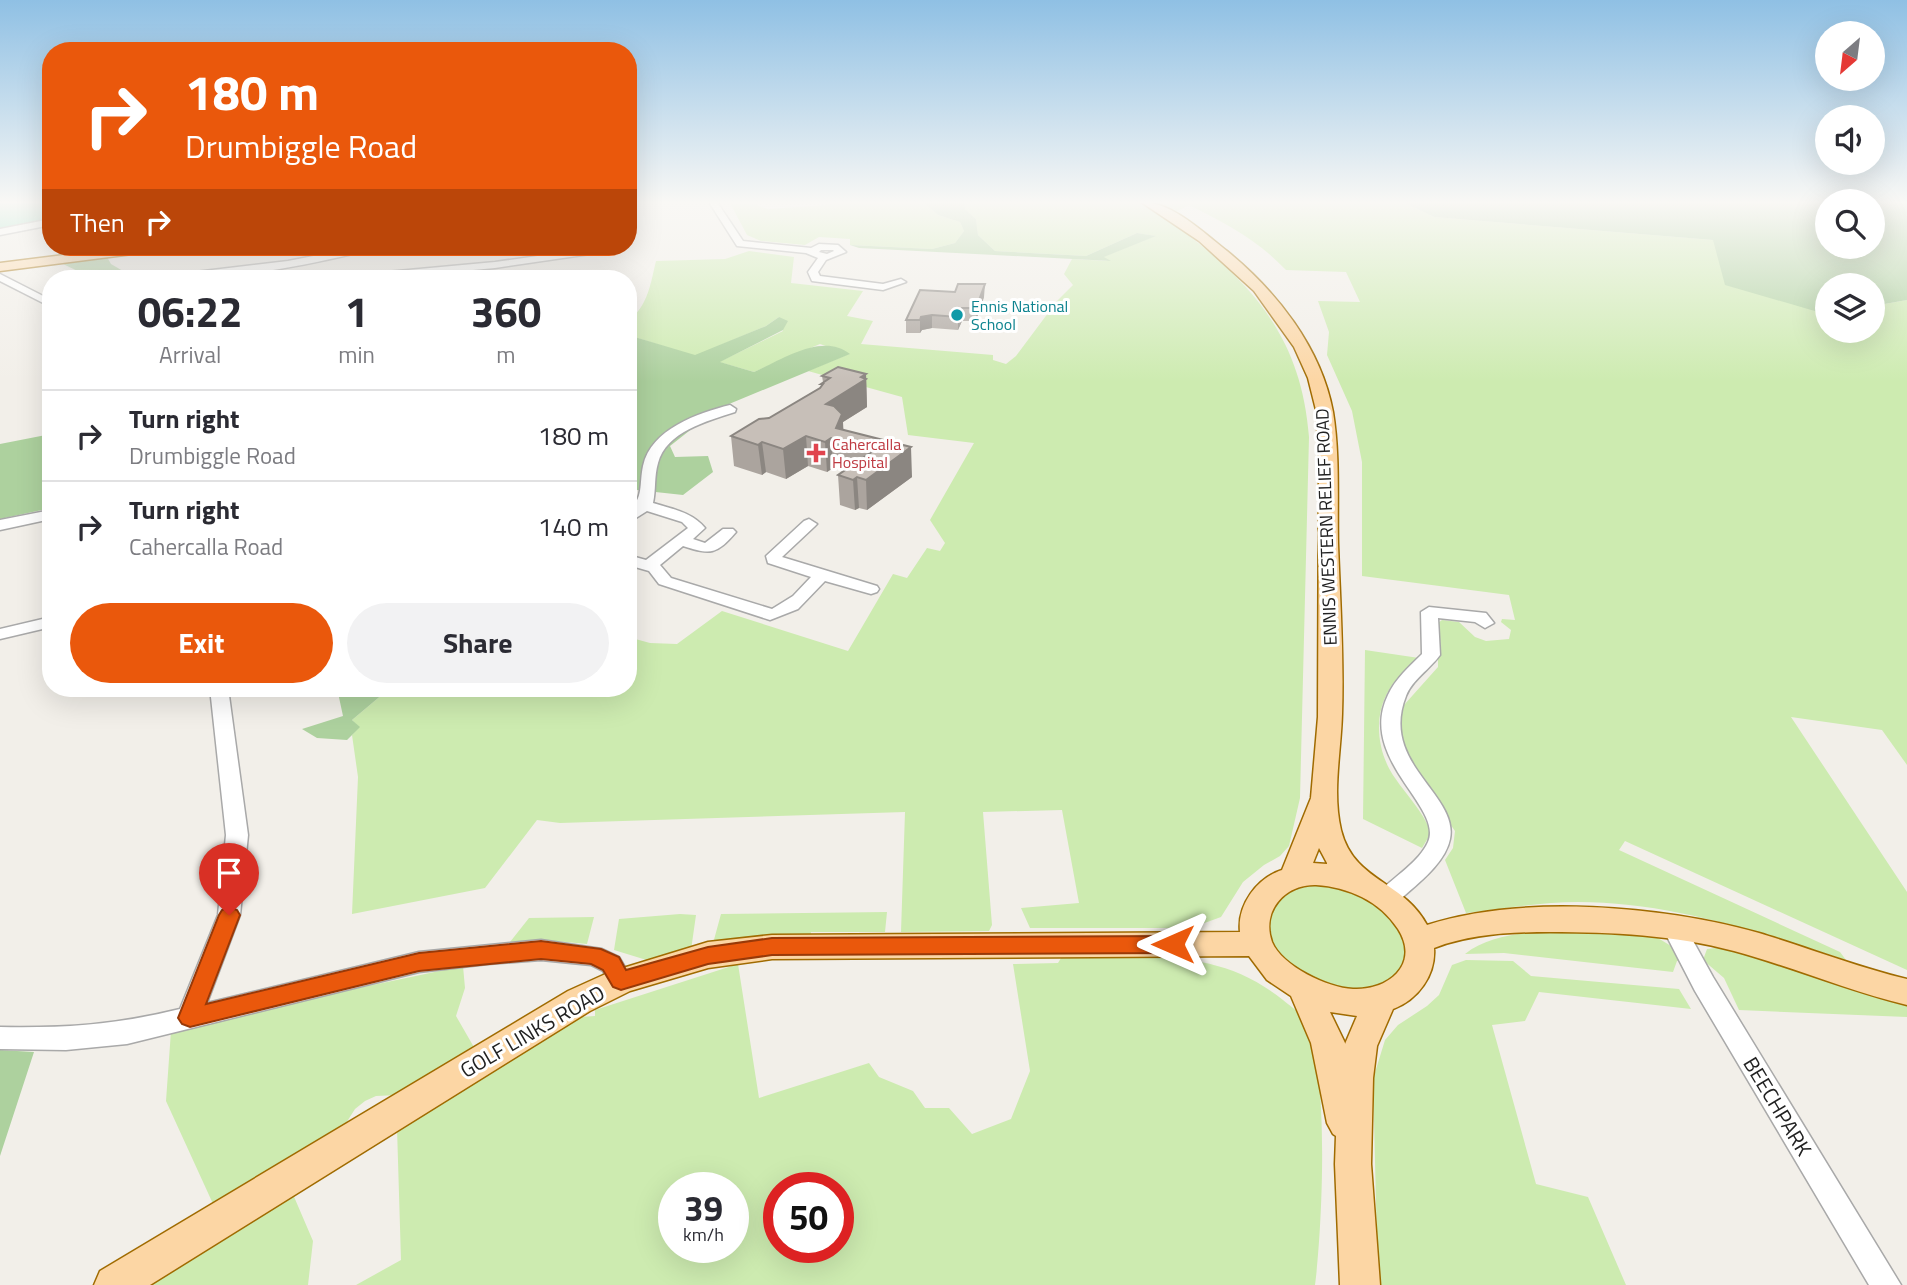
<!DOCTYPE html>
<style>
:root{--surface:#fff;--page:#f2f2f3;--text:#2b2b33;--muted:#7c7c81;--line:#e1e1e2;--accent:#ea580c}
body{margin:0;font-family:"Titillium Web",sans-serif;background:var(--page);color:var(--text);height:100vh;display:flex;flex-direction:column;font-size:26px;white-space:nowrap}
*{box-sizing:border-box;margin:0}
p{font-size:23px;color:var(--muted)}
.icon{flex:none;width:38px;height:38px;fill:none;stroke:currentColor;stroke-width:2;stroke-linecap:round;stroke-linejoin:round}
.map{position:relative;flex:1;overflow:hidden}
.sheet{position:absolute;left:42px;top:270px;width:595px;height:427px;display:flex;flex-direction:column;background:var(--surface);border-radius:28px;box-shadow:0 7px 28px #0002}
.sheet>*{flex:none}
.guide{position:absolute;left:42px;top:42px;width:595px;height:214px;border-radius:28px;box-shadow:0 7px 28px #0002;background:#ea580c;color:#fff;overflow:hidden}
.needle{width:46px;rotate:208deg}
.buttons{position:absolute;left:1815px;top:21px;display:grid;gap:14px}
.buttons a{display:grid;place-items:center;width:70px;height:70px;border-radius:50%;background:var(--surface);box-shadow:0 7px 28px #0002;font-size:35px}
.speed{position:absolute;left:658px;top:1172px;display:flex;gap:14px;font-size:35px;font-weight:700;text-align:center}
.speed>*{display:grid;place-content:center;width:91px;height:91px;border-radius:50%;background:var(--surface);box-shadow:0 7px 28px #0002;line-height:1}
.speed small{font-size:18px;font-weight:400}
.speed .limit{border:10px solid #d22;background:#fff;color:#111}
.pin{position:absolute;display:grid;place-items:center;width:60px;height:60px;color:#fff;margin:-72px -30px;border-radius:50% 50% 50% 0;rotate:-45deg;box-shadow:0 0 7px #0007}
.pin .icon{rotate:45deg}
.me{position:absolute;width:77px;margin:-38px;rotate:270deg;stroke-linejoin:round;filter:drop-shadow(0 0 5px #0008)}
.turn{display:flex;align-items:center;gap:24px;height:147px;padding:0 28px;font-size:32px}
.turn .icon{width:91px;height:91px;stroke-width:2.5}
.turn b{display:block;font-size:49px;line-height:60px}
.then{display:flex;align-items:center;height:66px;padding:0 28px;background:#0003;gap:14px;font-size:26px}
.eta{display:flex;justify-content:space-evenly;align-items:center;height:119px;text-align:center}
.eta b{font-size:42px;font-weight:700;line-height:49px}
.cta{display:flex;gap:14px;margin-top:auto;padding:14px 28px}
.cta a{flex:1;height:80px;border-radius:42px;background:var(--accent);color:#fff;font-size:28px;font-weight:700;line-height:80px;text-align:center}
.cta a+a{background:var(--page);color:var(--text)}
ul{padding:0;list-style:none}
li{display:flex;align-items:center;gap:21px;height:91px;padding:0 28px;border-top:2px solid var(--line)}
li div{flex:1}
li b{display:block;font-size:26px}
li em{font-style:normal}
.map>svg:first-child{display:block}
.grass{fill:#cdebb0;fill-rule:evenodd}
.forest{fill:#add19e}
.pitch{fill:#88e0be}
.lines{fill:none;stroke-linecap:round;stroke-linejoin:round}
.minor-casing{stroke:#a9a9a9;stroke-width:3}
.major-casing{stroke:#a06b00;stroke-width:3}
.minor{fill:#fff;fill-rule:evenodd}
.major{fill:#fcd6a4;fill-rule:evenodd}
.wall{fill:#aba49e}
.shaded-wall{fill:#8b8681}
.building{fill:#c7bfb8;stroke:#8b8681;stroke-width:2}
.route{fill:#ea580c;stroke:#983908;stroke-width:2}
.culture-dot{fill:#0f9aa8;stroke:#fff;stroke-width:2.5}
.health-dot{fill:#e0444e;stroke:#fff;stroke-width:2.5}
.labels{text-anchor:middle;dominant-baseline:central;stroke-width:6;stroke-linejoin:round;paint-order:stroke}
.far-culture-label{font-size:16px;fill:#0d838f;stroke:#fff;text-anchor:start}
.far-health-label{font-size:16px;fill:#be3a42;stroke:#fff;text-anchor:start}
.street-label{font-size:18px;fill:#222;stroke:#fff}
.near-street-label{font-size:21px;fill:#222;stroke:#fff}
</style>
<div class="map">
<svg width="1907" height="1285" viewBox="0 0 1907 1285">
<rect width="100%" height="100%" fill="#f2efe9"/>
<path class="grass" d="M831,202h92l15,13 22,7 4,9 -9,12 -23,6 -82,-4v-6l-31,-2 -14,8 -44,-4 -14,-6 -17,-32 23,1 15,5 60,-4z
M964,202c42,0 85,0 127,0 14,0 35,-4 48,1 19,7 37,23 53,35 70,55 110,109 117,199l-9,361 -11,48 -9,10 -16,9 -21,17 -22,35 -22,8 -22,3h-147l-9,-20 58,-5 -17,-93 -79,2 9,113 -3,6 -88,1 4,-120 -345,11 -23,-3 -52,68 -133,26 6,-137 -6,-42 7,-8 -7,-7 38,-32h238v-51l22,6 27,1 45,-33 126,40 45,-77 14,4 20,-30 13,3 5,-8 -15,-23 44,-77 -66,-8 -6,-38 -94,-26 41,-17 -29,-10 -66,28 -35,-10 64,-31 -4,-14 -13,9 -71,30 -67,-21v-15c20,-12 23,-39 28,-59l69,-2 24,-8 45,6 -3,26 72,8 -16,25 26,5 -12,23 132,11v5l13,4 10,-8 41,-55 16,-16 -9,-11 8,-15 36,2 -5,-4 52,-21 -18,-3 -51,23 -91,-5 -17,-16 -2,-16 -11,-10z
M1158,202h245l31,15 279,23 114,74v17h45l1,-25 34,-6v465l-25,-35 -91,-13 116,175v78l-282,-129 -6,9 221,102 6,8c-86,-28 -177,-58 -268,-58 -37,0 -75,7 -112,11l-21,-53 8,-12 2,-17 -40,-57 -10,-21 -6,-24 5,-24 34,-38v-44l4,-3 17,2 16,15 11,4 23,-2 2,-9 -10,-8 1,-3 13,1 -6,-25 -147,-19v-114l-10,-51 -25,-56 2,-23 -11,-31 42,1 -14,-30 -60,-2c-28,-30 -61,-47 -97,-65l-14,7z
M1365,650l54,8c-9,10 -24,20 -30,32 -16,26 -12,63 6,88 13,19 28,33 36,55l-9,15 -59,-29z
M1314,880l55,13 34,31 5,39 -12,18 -35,13 -61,-16 -37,-43 11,-38z
M887,912l-2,20h-74l-1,6 -98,9 9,-33z
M680,914l16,1 -5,35 -38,12 -39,-12 5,-31z
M594,917l-7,27 -41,-4 -36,2 19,-24z
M1559,929l89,3 28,17 7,11 -6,1 -4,11 -169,-19 -39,1c25,-20 63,-21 94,-25z
M1723,947l184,58v12l-168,-7 -15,-32 -21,-18 4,-11z
M1139,956c56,2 99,8 144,44 6,5 15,11 20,17 28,40 19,216 12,268h-959l45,-25 -4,-132 182,-111 16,-1v-6l143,-46 21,134 110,-35 10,14 34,14 12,17h24l23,26 39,-15 19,-48 -17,-107 45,-1 3,-5 10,-1zM674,1188h59v60h-59zM779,1188h59v60h-59z
M1466,960l47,1 18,15 148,13 12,20 -152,-17 -14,29 -33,4 44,159 52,13 38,88h-248l-5,-206 12,-39 13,-15 29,-19 12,-11 13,-30z
M463,966l2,22 -9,28 19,33 -77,46 -22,1 -11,5 -10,8 -14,22 -127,75 -48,-105 5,-70 145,-34z
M292,1192l21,49 -5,44h-166z"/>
<path class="forest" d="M923,202h41l1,7 11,10 2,16 17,16 91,5 51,-23 19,3 -52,21 7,4 -252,-13 -9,-3 82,4 23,-6 9,-12 -4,-9 -22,-7z
M1403,202h424v45h45l1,-45h34v98l-34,6 -1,-21h-45l-2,29 -100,-29 -12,-45 -279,-23z
M107,257l4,7 24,14h-43l-33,-16z
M779,317l9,4 -5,9 -63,32 34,10c28,-12 68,-40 96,-18l-133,55 -47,37 5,11 33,-1 5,16 -30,23 -55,-6v-154l67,20 71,-29z
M51,434v74l-51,11v-75z
M337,688h53l-38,32 8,7 -13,13 -30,-2 -15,-9 41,-13z
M0,1050l34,2 -34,104z"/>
<path class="pitch" d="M0,202h51v17l-51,11z"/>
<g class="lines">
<g class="minor-casing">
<path id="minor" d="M709,202h8l26,39 68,7 8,-4 19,1 8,7 -20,8 -8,12 2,4 63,8 18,-5 5,3 -23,8 -71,-9 -4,-9 10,-14 -12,-5 -69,-7zM821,250h12l1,1 -7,3 -8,-2z
M51,219v6l-51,10v-6z
M601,247l5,3 -2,2 -109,16 -110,10h-36l5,-3 141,-13z
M354,248l3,1v4c-59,14 -131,28 -192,25l5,-3 118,-14z
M0,274l51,26v7l-51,-26z
M730,405l6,4 -1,3c-28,9 -69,20 -77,51 -4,13 -2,27 -5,40 19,6 39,9 52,25l-12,11 12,4 18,-14h10l3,3c-20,23 -25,23 -53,14l-23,19 11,13 101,31 21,-13 18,-19 -43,-14 -2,-7 38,-35 5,-2 8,5 -3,3 -32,30 95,29 2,3 -2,3 -6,2 -46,-13 -27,28 -28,11 -111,-36 -10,-13 -21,-6v-10l18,5 42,-32 -6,-6 -35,-11 -19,12v-12c16,-13 11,-26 15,-45 8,-37 55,-53 87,-61z
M51,510v9l-51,11v-10z
M1429,607l57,6 8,10 -9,5 -10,-6 -37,-4 2,37c-10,14 -28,25 -34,41 -27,68 53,98 44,143 -5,26 -37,48 -55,65l-8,3 -8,-3 -3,-6 3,-6c15,-15 40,-30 49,-50 16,-35 -71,-83 -40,-147 7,-16 22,-29 34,-41l-1,-42z
M51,617v10l-51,12v-10z
M210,688h18l20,147 -8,80 -33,88 212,-51 122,-12 61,9 17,8 14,24 -3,7 -9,3 -9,-3 -9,-17 -12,-6 -50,-5 -53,4 -69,8 -292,72 -61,6 -66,-1v-22c67,1 115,-2 180,-18l38,-94 8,-80z
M1673,916l8,3 32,58 188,308h-32l-174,-294 -34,-66 4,-6z"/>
</g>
<g class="major-casing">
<path id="major" d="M1141,202c30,-1 63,31 86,49 49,40 94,96 106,161 7,43 4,88 5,132 2,57 6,113 4,170 -1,38 -10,78 -1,116 13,52 62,50 86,95 96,-31 235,-19 332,8 50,15 98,34 148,46v26c-59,-14 -114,-38 -173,-54 -60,-16 -122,-19 -184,-19 -38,0 -80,2 -116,16 2,27 -16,52 -41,61l-16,37 -4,32 -2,86 9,121h-40l-5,-121 1,-28 -3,-2 -6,-11 -16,-80 -20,-47 -24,-16 -18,-24 -477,3 -64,9 -78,23 -40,20 -440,274h-56l6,-14 468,-280 42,-19 98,-30 64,-7 468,-3c-3,-27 17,-54 42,-62l29,-72 7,-81 1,-260 -3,-47 -8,-32 -14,-31 -40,-56 -55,-50zM1319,848l8,15v1l-14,-1zM1316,885c32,2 64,16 82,44 23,36 -11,62 -45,60 -25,-1 -71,-23 -81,-47 -11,-31 13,-58 44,-57zM1330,1012l27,4 -12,28v-1z
M128,247h34l-6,4 -156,20v-8z"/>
</g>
<use href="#minor" class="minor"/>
<use href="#major" class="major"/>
</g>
<path class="wall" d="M955,292l29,5 -8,24h-14l-4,9 -26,-2 -10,2 -2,3h-14v-13z
M866,374l1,33 -24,15v8l69,47 -45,33 -8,-2 -4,2 -15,-5 -2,-30 6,-4 -11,-3 -6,4 -19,-6 -22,13 -20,-7 -4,3 -28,-9 -3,-30 38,-18 52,-31v-3l2,-2 -1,-6z"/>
<path class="shaded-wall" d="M985,284l-1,13 -8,24v-13z
M962,308v13l-4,9v-13z
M932,315v13l-10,2 -2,3v-13l1,-3z
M866,374l1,33 -24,15 1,20 -8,-14 -10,-24z
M806,436l2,30 -22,13 -3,-30z
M831,438l2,30 -6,4 -2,-30z
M762,442l4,30 -4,3 -4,-30z
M911,447l1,30 -45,33 -1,-30z
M857,477l2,31 -4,2 -2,-30z"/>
<path class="building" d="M958,284h27l-9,24h-14l-4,9 -26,-2 -11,2 -1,3h-14l14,-30 35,2z
M838,367l28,7 -5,3 5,2 -40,25 8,2 8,8 -6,14 75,19 -45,33 -9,-3 -4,3 -15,-5 35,-24 -42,-13 -6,4 -19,-6 -23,13 -21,-7 -4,3 -27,-9 28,-17 10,-1 51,-30 3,-4h-2l9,-6 -8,-2z"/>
<linearGradient id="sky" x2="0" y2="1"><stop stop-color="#8fc0e4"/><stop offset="0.53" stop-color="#f9f8f5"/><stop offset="1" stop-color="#f9f8f5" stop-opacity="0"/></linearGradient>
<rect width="1907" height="382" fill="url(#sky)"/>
<path class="route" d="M229,907l8,3 3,5 -34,89 213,-51 122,-12 60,8 18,8 7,13 82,-23 64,-9 401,-2 8,2 3,6 -3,6 -8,3 -401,2 -64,9 -87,26 -8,-3 -10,-17 -12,-6 -50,-5 -122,12 -229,56 -8,-3 -4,-6 41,-103 3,-5z"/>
<circle class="culture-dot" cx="957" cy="315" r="7"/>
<path class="health-dot" d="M812.5 442.5h7v7h7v7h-7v7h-7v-7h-7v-7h7z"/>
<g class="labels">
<g class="far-culture-label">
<text x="971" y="306">Ennis National<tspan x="971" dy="18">School</tspan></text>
</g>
<g class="far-health-label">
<text x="832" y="444">Cahercalla<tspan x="832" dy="18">Hospital</tspan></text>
</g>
<g class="street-label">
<text transform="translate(1326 527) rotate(-92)">ENNIS WESTERN RELIEF ROAD</text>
</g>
<g class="near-street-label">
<text transform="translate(532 1031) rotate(-30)">GOLF LINKS ROAD</text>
<text transform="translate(1778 1106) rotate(59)">BEECHPARK</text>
</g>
</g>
</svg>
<div class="buttons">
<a><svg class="needle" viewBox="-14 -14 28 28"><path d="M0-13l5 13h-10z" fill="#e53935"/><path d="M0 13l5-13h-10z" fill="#7c7c81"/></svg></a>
<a><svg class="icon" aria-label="sound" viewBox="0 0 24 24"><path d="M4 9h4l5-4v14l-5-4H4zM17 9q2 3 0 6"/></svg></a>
<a><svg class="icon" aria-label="search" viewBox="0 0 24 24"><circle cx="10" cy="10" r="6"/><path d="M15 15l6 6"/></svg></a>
<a><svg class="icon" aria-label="layers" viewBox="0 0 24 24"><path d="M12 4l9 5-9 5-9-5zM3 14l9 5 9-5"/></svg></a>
</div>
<div class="speed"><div>39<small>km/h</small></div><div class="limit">50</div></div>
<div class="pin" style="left:229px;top:915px;background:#d93025"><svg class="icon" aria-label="arrive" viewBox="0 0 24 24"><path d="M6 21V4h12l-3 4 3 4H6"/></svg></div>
<svg class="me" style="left:1173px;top:944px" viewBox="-20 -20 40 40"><path d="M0-17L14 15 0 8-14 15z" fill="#ea580c" stroke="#fff" stroke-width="4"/></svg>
<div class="guide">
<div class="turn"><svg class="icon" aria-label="right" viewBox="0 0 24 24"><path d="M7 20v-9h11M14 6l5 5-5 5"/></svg><div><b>180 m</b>Drumbiggle Road</div></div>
<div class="then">Then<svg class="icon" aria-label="right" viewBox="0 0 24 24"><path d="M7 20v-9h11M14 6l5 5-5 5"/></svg></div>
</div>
<section class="sheet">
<div class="eta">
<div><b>06:22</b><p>Arrival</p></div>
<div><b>1</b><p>min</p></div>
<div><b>360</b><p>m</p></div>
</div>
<ul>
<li><svg class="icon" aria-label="right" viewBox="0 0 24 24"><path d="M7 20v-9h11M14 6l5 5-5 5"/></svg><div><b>Turn right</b><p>Drumbiggle Road</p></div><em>180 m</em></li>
<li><svg class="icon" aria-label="right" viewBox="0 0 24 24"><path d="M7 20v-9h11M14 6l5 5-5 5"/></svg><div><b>Turn right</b><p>Cahercalla Road</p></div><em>140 m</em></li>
</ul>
<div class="cta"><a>Exit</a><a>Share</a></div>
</section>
</div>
